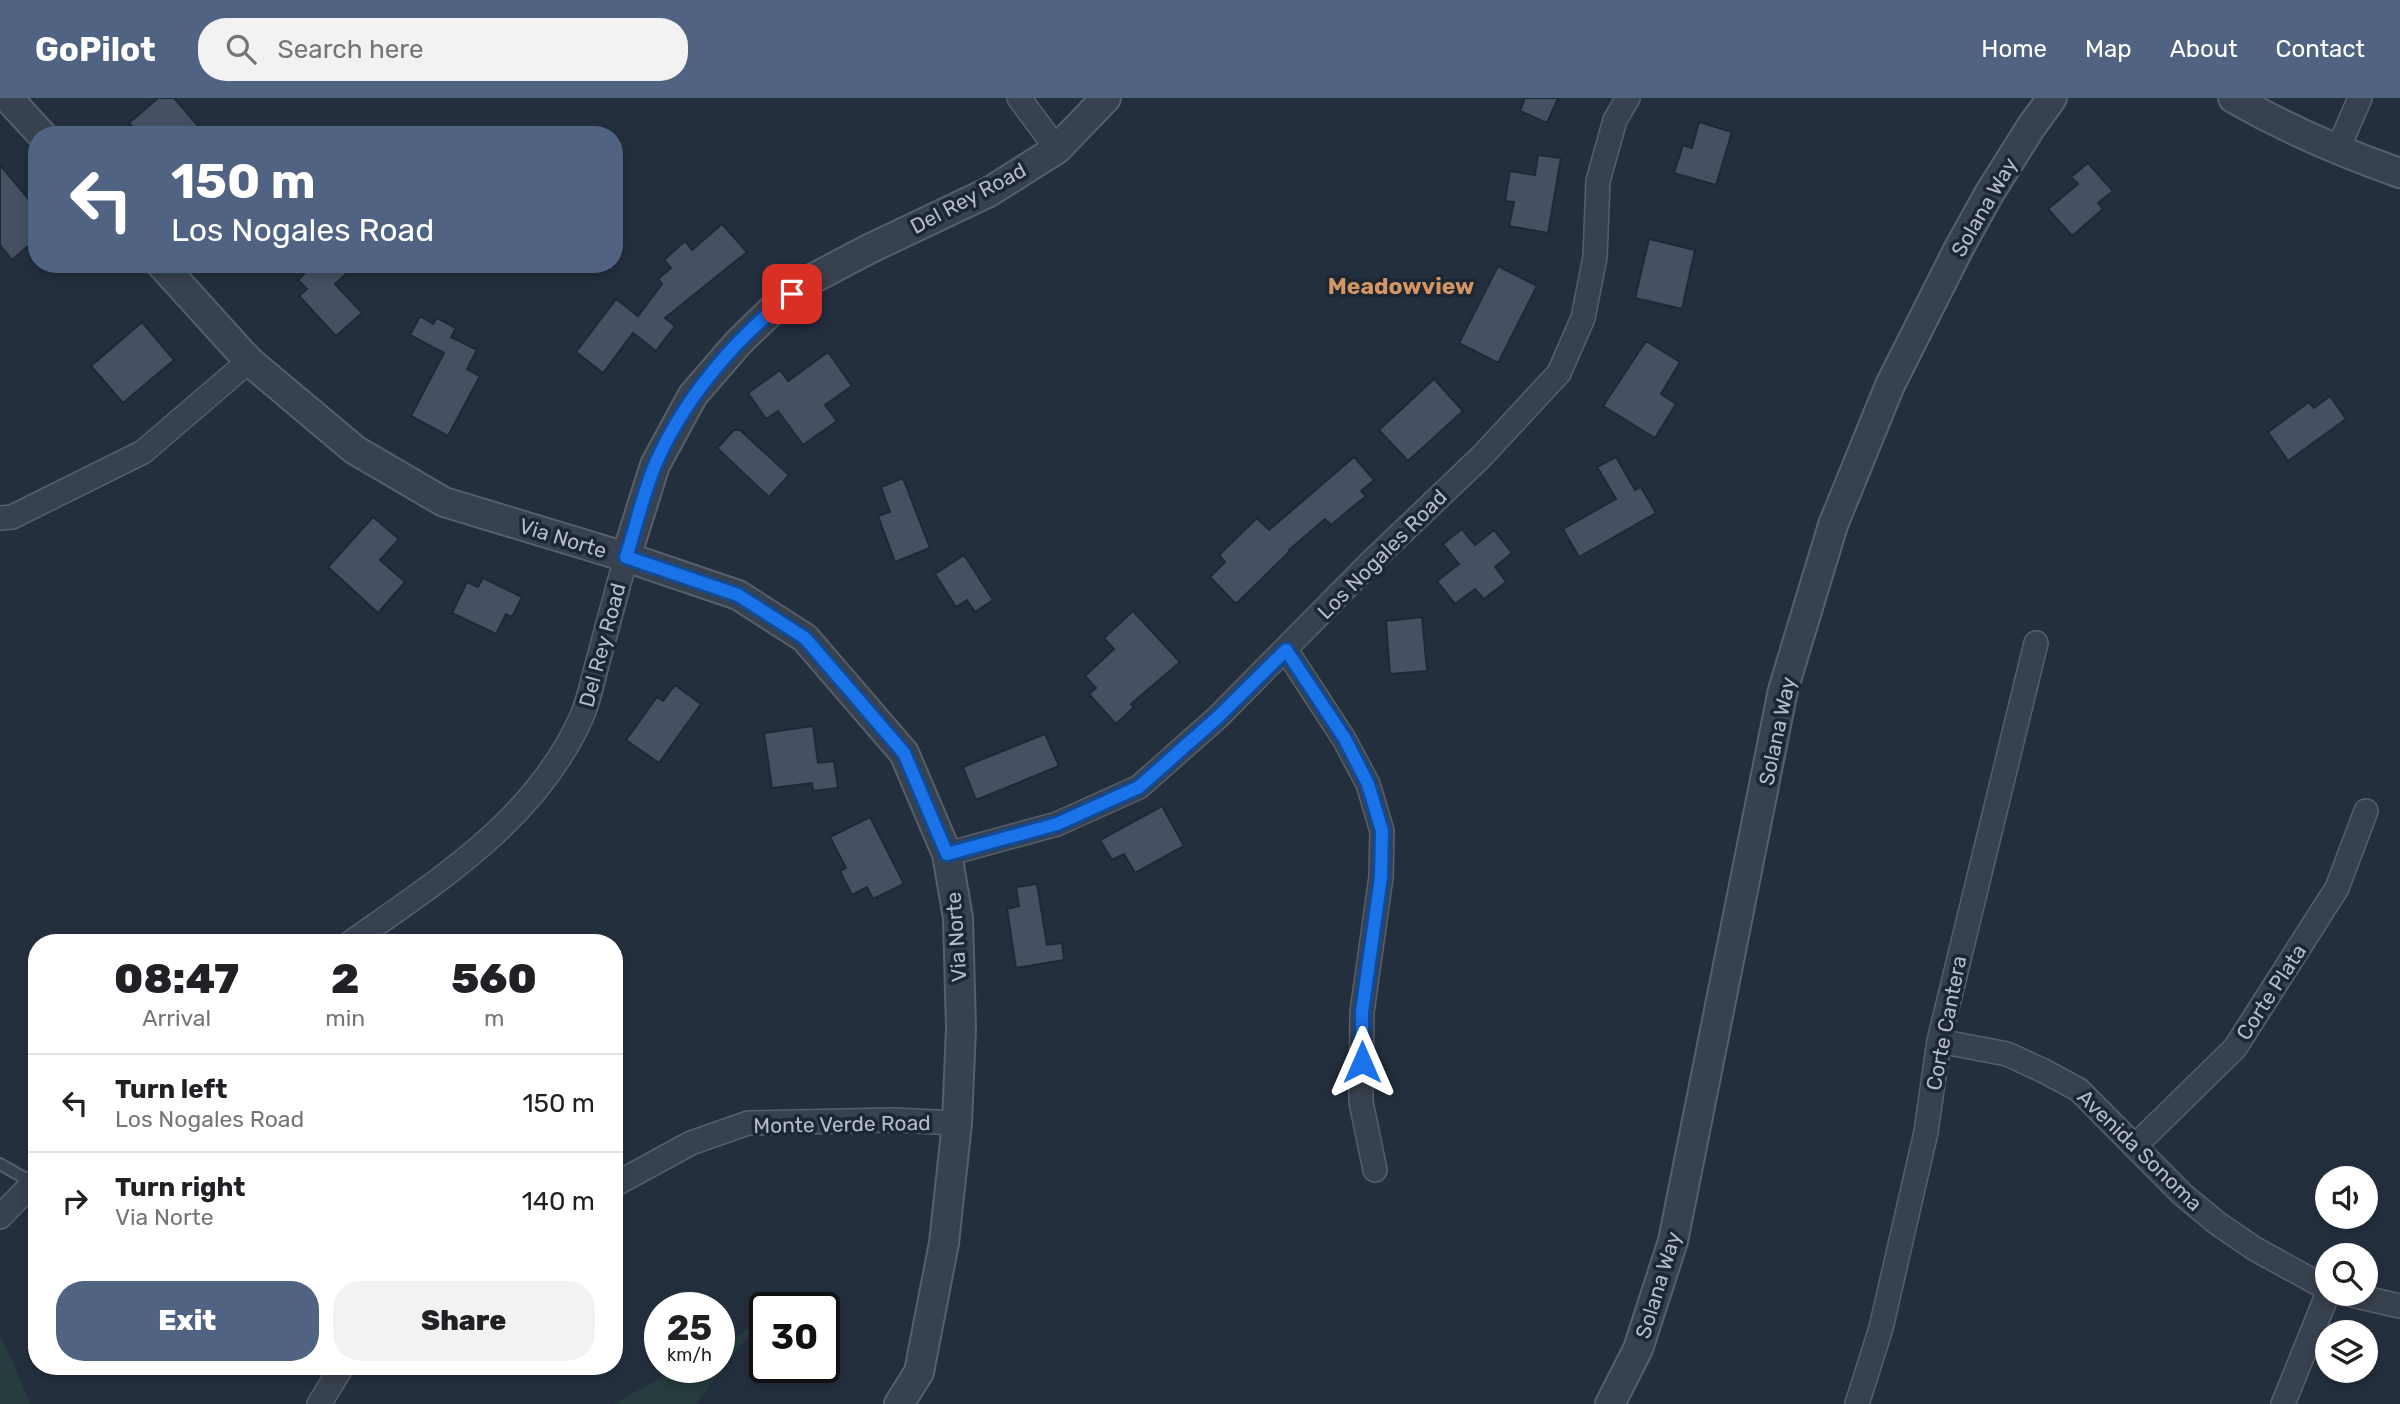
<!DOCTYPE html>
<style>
:root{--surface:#fff;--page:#f2f2f2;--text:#202124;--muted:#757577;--line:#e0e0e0;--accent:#506383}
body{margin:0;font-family:Rubik,sans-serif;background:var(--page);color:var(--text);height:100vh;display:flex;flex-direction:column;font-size:26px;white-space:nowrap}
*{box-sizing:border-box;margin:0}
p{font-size:23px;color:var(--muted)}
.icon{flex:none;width:38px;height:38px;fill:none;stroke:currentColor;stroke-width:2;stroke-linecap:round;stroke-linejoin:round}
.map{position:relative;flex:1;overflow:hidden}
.drawer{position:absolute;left:28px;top:836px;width:595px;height:441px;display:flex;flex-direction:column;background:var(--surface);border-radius:28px;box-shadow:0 4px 10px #0003}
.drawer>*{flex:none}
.banner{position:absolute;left:28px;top:28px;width:595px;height:147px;border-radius:28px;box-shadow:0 4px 10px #0003;background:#506383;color:#fff;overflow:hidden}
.fabs{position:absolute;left:2315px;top:1068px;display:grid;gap:14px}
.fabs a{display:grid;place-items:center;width:63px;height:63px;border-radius:50%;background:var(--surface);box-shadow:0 4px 10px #0003;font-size:35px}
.speed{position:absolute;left:644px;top:1194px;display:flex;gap:14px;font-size:35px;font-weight:700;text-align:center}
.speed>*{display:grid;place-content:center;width:91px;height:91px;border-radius:50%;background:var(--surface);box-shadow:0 4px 10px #0003;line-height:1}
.speed small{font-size:18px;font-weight:400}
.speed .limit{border:4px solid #111;border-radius:10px;background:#fff;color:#111}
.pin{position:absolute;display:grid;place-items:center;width:60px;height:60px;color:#fff;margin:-30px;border-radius:14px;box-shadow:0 4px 10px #0006}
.me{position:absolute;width:77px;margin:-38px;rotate:0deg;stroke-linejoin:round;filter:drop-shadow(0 0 5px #0008)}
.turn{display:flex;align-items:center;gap:24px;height:147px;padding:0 28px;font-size:32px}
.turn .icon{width:91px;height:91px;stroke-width:2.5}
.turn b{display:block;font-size:49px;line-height:60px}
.eta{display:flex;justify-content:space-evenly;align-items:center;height:119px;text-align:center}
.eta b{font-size:42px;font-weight:800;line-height:49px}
.button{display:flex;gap:14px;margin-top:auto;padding:14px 28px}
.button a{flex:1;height:80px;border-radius:28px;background:var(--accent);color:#fff;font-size:28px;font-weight:800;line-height:80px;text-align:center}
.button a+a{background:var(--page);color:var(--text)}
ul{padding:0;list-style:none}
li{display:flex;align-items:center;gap:21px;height:98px;padding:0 28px;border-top:2px solid var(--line)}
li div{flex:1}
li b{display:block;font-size:26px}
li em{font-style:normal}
header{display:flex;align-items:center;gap:42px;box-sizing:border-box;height:98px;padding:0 35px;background:var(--accent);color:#fff}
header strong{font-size:33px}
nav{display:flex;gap:38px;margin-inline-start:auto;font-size:24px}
.search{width:490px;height:63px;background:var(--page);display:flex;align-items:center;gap:18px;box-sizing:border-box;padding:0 24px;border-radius:28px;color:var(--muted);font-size:26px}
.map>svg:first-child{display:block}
.green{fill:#263c3f}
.building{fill:#455162;stroke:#1f2835;stroke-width:2}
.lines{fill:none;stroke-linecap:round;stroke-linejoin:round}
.service-casing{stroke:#565f6c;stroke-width:14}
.minor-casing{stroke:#565f6c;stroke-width:26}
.tertiary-casing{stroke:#565f6c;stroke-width:32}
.service{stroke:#38414e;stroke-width:10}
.minor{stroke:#38414e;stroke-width:23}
.tertiary{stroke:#38414e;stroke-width:28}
.route-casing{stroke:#114b97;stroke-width:18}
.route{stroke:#1a73e8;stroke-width:12}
.labels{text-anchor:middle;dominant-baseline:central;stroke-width:7;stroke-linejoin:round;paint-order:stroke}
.street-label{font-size:21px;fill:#b4bcc9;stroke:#1d2633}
.neighbourhood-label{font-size:23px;font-weight:bold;fill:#d59563;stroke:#1d2633}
</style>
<header>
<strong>GoPilot</strong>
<div class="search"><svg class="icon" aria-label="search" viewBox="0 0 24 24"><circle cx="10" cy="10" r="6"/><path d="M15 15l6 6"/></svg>Search here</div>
<nav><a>Home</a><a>Map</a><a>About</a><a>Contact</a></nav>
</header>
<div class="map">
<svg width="2400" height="1306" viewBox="0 0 2400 1306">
<rect width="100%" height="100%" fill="#242f3e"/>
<path class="green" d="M756,1227l-60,79h-83l67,-37h39v-22z
M0,1236l31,70h-31z"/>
<path class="building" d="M158,0h16l32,37h-67l-10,-12z
M1525,0h33l-11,25 -27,-12z
M1699,24l33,10 -16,53 -42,-12 9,-28 9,3z
M1538,57l23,3 -13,75 -39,-7 5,-24 -9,-1 5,-30 25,4z
M2088,65l25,28 -15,12 5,6 -31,27 -24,-27 30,-25 -7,-7z
M0,67l37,44v49l-10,-11 -15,13 -12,-15z
M722,126l25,28 -82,66 10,8 -19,25 -23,-18 -30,40 -27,-21 40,-53 22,17 24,-32 -4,-5 13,-11 -7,-8 21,-19 7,9z
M1649,141l46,11 -13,59 -47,-11z
M314,166h43l-22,20 27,29 -26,23 -37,-40 8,-7 -9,-9z
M1498,168l39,20 -39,77 -39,-20z
M420,218l13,8 4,-6 19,10 -5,9 26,13 -10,19 13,7 -32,60 -37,-20 33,-63 -34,-18z
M142,224l32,38 -51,43 -32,-37z
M1646,243l34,21 -19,32 15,10 -21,34 -52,-32z
M828,254l24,34 -27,19 12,16 -34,24 -25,-34 -12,8 -18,-26 32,-23 8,11z
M1434,281l29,32 -55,50 -29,-31z
M2330,298l16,23 -58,42 -20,-29 41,-30 5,6z
M734,332h6l49,45 -20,22 -52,-49z
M1354,359l20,23 -13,11 5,5 -35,29 -6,-6 -36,31 1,1 -54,53 -26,-27 15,-15 -6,-7 38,-37 12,12z
M1616,359l19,33 6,-3 15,26 -77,44 -16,-28 53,-30 -19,-32z
M903,380l27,70 -35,14 -17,-46 12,-4 -9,-25z
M373,419l26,22 -19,21 25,22 -27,31 -50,-46z
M1462,431l13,16 19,-15 18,23 -17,14 11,15 -22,17 -9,-10 -20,15 -18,-23 22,-17 -16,-20z
M964,457l29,45 -18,12 -8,-12 -11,7 -21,-33z
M483,480l39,19 -10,20 -6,-3 -10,20 -44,-21 15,-31 11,5z
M1133,513l47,51 -49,42 3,3 -18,17 -27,-30 7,-6 -11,-12 29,-27 -10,-11z
M1422,519l5,54 -37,3 -4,-53z
M675,587l26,19 -42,59 -33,-23 31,-43 6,4z
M813,628l5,37 16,-2 4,27 -25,3 -1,-8 -40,5 -8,-55z
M1045,636l14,32 -83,34 -13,-33z
M1162,708l22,40 -49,27 -11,-19 -12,6 -12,-20z
M870,719l34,67 -31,15 -6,-12 -15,8 -12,-24 6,-3 -16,-31z
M1037,786l10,61 15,-2 2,17 -48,8 -9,-59 12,-3 -3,-19z"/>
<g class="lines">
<g class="service-casing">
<path id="service" d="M0,1066l33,19"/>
</g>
<g class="minor-casing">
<path id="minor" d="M1019,0l38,51
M2337,53l23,-53
M0,420l12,-1 131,-65 106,-91
M1286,552l58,89 24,45 14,47 -1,46 -19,135 -1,90 14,68
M947,756l110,-30 82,-37 79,-70 153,-155 110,-105 78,-84 24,-55 12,-61 3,-76 17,-61 13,-22
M350,845c89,-63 186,-123 232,-227 7,-16 10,-34 15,-51 10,-36 19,-72 29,-108
M1939,943l68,13 37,17 35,19 103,104 35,29 38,26 73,40
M2136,1047l99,-97 102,-160 29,-77
M614,1087l77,-42 57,-20 145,-3 64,3
M0,1119l37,-38
M2343,1195l57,13
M319,1306l23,-37
M1857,1306l24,-76 45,-196 13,-91 97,-398
M2283,1306l45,-111"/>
</g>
<g class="tertiary-casing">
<path id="tertiary" d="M8,0l34,37
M2233,0c54,31 109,55 167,75
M161,166l88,97 106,89 89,52 182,55 112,38 67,43 99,115 43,101 11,64 3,110 -4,95 -13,120 -25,129 -20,32
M626,459l29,-92 38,-70 46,-53 33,-32 40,-31 57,-30 120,-57 68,-43 49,-51
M1610,1306l28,-55 35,-108 110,-551 50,-165 57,-140 68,-135 31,-56 42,-67 21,-29"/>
</g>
<use href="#service" class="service"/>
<use href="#minor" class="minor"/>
<use href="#tertiary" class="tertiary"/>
</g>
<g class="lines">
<g class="route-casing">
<path id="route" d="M792,196c-57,45 -108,104 -137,171 -12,29 -19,62 -29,92l112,38 67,43 99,115 43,101 110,-30 82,-37 79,-70 68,-67 59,89 23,45 14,47 -1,46 -19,135v50"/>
</g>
<use href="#route" class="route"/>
</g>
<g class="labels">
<g class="street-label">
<text transform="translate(968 100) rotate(-28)">Del Rey Road</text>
<text transform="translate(1984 109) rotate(-60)">Solana Way</text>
<text transform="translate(563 440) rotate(17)">Via Norte</text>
<text transform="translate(1382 456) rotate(-45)">Los Nogales Road</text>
<text transform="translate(602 547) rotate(-75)">Del Rey Road</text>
<text transform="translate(1777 633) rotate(-78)">Solana Way</text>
<text transform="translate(956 839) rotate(-94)">Via Norte</text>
<text transform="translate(2271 894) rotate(-57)">Corte Plata</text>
<text transform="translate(1946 925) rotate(-79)">Corte Cantera</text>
<text transform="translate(842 1026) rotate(-1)">Monte Verde Road</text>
<text transform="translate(2140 1052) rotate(44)">Avenida Sonoma</text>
<text transform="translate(1658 1187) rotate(-73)">Solana Way</text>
</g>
<g class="neighbourhood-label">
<text x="1401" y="188">Meadowview</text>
</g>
</g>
</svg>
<div class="fabs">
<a><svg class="icon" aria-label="sound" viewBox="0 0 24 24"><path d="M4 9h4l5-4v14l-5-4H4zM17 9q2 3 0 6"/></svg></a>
<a><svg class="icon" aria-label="search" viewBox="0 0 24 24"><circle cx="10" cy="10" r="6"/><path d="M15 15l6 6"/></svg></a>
<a><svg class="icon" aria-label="layers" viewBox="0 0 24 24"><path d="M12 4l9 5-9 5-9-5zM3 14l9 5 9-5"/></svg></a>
</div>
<div class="speed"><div>25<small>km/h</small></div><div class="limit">30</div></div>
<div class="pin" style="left:792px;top:196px;background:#d93025"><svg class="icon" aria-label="arrive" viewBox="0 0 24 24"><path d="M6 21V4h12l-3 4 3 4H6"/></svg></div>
<svg class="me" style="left:1362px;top:964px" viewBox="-20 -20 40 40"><path d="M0-17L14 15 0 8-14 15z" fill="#1a73e8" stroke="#fff" stroke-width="4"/></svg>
<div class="banner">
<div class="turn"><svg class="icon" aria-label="left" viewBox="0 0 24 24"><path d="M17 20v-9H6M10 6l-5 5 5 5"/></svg><div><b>150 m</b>Los Nogales Road</div></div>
</div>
<section class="drawer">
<div class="eta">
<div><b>08:47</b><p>Arrival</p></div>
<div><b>2</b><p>min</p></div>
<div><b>560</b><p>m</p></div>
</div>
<ul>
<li><svg class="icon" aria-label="left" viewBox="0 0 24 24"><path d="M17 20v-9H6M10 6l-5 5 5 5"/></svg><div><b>Turn left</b><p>Los Nogales Road</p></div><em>150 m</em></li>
<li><svg class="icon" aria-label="right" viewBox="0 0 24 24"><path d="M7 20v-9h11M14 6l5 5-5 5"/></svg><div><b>Turn right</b><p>Via Norte</p></div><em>140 m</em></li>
</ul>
<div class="button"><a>Exit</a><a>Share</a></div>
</section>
</div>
